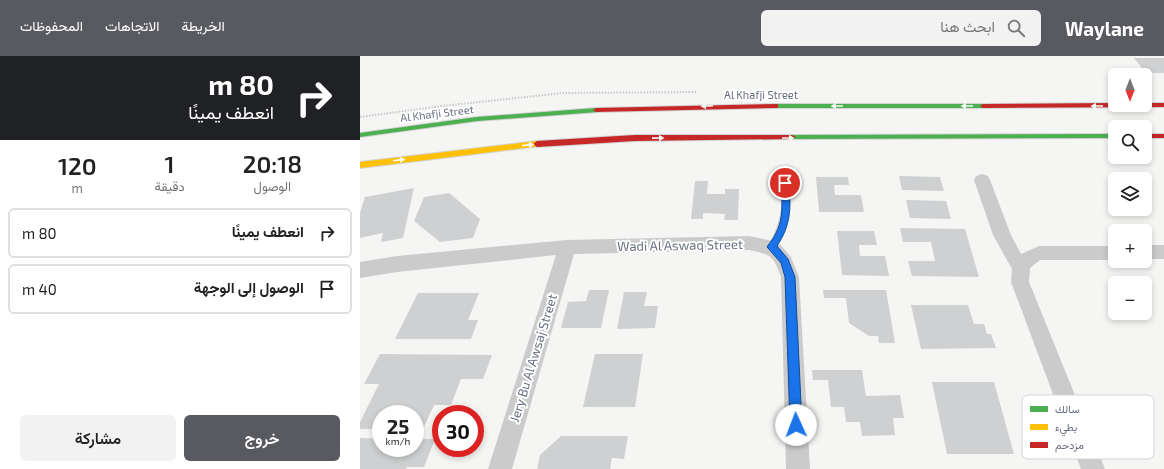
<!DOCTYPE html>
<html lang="ar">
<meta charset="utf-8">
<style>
:root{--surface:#fff;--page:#f2f2f2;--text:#222;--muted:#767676;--line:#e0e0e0;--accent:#585a5f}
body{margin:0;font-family:"Exo 2",Vazirmatn,sans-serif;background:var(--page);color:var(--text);direction:rtl;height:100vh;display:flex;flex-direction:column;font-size:15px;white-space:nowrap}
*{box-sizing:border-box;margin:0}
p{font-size:13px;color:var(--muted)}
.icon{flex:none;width:22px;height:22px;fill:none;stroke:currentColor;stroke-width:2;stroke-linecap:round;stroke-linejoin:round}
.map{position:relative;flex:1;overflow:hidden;direction:ltr}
.panel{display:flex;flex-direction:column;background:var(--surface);width:360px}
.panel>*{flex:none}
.banner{background:#202124;color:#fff;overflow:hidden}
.needle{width:26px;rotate:180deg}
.fabs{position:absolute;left:748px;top:12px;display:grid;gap:8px}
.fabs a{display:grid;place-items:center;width:44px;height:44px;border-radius:6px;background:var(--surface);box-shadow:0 2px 6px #0003;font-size:20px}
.speed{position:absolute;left:12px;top:349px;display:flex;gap:8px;font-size:20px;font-weight:700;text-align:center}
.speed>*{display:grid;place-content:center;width:52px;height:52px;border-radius:50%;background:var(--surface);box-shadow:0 2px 6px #0003;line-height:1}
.speed small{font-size:10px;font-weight:400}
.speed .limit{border:6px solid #d22;background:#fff;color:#111}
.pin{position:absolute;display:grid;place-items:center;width:34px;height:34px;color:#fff;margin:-17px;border:2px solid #fff;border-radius:50%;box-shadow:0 1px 4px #0007}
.me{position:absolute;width:44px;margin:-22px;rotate:358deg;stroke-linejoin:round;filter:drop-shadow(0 0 3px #0008)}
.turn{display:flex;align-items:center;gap:14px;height:84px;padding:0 20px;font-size:18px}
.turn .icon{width:52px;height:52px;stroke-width:2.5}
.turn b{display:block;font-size:28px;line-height:34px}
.eta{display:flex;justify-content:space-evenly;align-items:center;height:68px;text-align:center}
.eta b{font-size:24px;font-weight:600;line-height:28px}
.primary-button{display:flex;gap:8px;margin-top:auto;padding:8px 20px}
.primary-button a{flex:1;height:46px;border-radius:6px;background:var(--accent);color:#fff;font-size:16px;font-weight:600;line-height:46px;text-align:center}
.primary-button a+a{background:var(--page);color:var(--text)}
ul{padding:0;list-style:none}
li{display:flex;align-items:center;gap:12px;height:50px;margin:0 8px 6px;padding:0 12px;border:2px solid var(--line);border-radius:6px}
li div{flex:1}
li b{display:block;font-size:15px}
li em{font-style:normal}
header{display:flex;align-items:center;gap:24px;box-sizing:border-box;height:56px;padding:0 20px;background:var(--accent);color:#fff}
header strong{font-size:19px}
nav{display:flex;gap:22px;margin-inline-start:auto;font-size:14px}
.search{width:280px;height:36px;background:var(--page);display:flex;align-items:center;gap:10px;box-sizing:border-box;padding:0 14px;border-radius:6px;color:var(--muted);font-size:15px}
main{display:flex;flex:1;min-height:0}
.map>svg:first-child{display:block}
.building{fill:#cfd0d1}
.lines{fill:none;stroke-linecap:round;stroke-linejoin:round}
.fast-casing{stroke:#d2d3d3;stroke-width:2}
.slow-casing{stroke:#d2d3d3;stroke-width:2}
.jam-casing{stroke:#d2d3d3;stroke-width:2}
.path{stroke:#c9c9ca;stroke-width:2;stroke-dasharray:1.5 1.5;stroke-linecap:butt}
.lane{fill:#cbcbcc;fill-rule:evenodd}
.street{fill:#cbcbcc;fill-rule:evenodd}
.fast{fill:#4caf50;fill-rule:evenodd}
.slow{fill:#ffc107;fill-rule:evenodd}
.jam{fill:#c62828;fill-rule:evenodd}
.oneway{fill:#f6fbf6}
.route{fill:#1a73e8;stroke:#114b97}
.labels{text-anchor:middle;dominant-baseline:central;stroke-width:4;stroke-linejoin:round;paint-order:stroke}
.far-street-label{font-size:11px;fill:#686f80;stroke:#fff}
.street-label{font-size:13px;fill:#686f80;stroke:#fff}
.key{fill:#fff;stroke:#d2d4d9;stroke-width:1}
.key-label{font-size:11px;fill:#686f80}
</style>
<header>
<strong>Waylane</strong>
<div class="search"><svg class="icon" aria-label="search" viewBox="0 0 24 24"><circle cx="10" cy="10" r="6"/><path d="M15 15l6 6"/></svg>ابحث هنا</div>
<nav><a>الخريطة</a><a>الاتجاهات</a><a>المحفوظات</a></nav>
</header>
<main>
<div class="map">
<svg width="804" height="413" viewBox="0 0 804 413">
<rect width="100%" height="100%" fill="#f5f5f4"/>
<path class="building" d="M774,2h30v15h-18z
M539,120l41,1 4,14 -42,-1z
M456,121h32l1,8h-15l1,10h26l3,17h-45z
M335,125h13l-1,13h18v-5h14l-1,31h-14l1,-6 -22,-1v6h-12z
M54,132l-11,50 -22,4 2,-9 -23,5v-25l5,-16z
M89,137l31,26 -7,19 -33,4 -26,-21 10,-24z
M546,144l40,1 5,18 -41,-1z
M540,172l65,1 14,48 -67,-1 -4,-15h27l-4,-19h-28z
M477,175h37l3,14h-18l1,11h25l4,20 -47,-1z
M229,234h20l-8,38h-40l7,-26 18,-1z
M463,234h63l9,53h-16l-1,-7h-9l-20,-13 -3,-25h-22z
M264,236h23l-3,14h14l-3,22 -38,1z
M58,237h61l-11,27h10l-7,19h-76z
M551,249h57l6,19h10l3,10h4l5,14 -75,1z
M20,298l112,1 -9,24h-22l-10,26h-17l-11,24h-8v-15h-34v15h-21v-7l19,-38h-15z
M235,298h48l-8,53h-52z
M452,314h50l4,26 34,-1 4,23h-11l2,17 -33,1 -2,-14h-14l-2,-15h-13l-3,-27h-15z
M572,326h62l20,72h-67z
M201,380h67l-4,23 -12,-1 -2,11h-73l3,-14z
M0,382l21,1v9h34v-9h20l-11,28h-17l-1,2h-46z"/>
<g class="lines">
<g class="fast-casing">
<path id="fast" d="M414,48h209l3,2 -3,2h-209z
M236,52h2v4l-121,9 -117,16v-4l117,-16z
M755,78v4l-323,1 -4,-2 4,-2z"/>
</g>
<g class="slow-casing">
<path id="slow" d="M177,85l3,1v4l-180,22v-6z"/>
</g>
<g class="jam-casing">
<path id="jam" d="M755,47v2h30v-2h19v4l-181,1 -3,-2 3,-2z
M416,48h2v4l-182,4 -3,-2 3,-2z
M785,78h19v4h-19z
M275,79h157l4,2 -4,2 -157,2 -98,6 -4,-3 4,-3z"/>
</g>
<path class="path" d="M0,61l82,-11 121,-13 134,-1"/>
<path class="lane" d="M425,124l4,3c2,25 -1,45 -14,67h-6l-1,-3c12,-24 15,-36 13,-64z"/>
<path class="street" d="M622,118l6,2 2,4 21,55 10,19 18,-8h76v14h-75l-10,8 -1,14 76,187h-24l-70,-187 1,-13 -19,-34 -19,-55 2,-4z
M389,180l29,6 13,15 8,20 11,192h-24l-5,-192c-7,-21 -11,-23 -32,-27l-175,4 -62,215h-24l68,-214 -159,17 -37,6v-16l37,-6 170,-16z
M785,189h19v14h-19z"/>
<use href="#fast" class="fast"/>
<use href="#slow" class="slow"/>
<use href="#jam" class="jam"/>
</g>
<defs><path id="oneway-solid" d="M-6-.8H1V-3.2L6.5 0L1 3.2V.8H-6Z"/></defs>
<g class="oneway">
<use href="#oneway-solid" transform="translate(347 50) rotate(178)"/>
<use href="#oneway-solid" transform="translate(477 50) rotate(180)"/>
<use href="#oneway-solid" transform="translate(607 50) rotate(180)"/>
<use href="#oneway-solid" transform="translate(737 50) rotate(180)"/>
<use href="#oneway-solid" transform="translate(298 82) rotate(-1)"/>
<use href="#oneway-solid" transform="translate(428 82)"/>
<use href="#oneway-solid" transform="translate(168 89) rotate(-6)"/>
<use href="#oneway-solid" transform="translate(39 104) rotate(-7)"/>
</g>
<path class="route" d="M425,124l4,3c2,25 2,42 -12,63l11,13 7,18 7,148 -2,4 -4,1 -4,-1 -2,-4 -5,-148 -4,-14 -14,-16c3,-5 7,-9 9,-14 8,-15 6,-33 5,-50z"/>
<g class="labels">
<g class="far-street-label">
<text x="401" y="38">Al Khafji Street</text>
<text transform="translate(77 57) rotate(-7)">Al Khafji Street</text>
</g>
<g class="street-label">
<text transform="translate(320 189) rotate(-1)">Wadi Al Aswaq Street</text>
<text transform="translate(173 302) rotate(-73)">Jery Bu Al Awsaj Street</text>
</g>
</g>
<rect x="662" y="339" width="132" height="64" rx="6" class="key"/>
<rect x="670" y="350" width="18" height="6" fill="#4caf50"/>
<rect x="670" y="368" width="18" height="6" fill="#ffc107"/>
<rect x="670" y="386" width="18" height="6" fill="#c62828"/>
<g class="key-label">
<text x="695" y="357">سالك</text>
<text x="695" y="375">بطيء</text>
<text x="695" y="393">مزدحم</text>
</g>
</svg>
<div class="fabs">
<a><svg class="needle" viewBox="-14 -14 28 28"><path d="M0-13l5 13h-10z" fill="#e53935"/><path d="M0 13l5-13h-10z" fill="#767676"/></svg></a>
<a><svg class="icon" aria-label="search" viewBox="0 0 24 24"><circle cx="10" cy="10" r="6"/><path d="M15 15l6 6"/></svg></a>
<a><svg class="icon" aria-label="layers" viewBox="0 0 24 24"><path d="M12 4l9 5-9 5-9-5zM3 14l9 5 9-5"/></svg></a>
<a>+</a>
<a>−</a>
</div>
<div class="speed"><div>25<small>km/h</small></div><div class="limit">30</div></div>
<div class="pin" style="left:425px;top:127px;background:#d93025"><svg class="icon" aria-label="arrive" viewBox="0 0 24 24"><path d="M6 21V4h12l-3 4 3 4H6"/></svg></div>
<svg class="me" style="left:436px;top:369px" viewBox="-20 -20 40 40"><circle r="19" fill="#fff"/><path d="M0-13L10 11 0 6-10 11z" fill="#1a73e8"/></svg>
</div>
<section class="panel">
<div class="banner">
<div class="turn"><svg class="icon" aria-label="right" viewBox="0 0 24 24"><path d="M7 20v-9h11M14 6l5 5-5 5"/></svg><div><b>80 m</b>انعطف يمينًا</div></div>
</div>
<div class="eta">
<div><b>20:18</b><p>الوصول</p></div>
<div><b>1</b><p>دقيقة</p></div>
<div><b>120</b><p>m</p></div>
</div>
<ul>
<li><svg class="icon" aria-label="right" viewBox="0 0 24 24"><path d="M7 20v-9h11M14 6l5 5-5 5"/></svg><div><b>انعطف يمينًا</b></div><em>80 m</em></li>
<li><svg class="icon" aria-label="arrive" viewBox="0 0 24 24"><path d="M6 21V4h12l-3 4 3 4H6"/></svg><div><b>الوصول إلى الوجهة</b></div><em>40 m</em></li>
</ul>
<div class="primary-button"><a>خروج</a><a>مشاركة</a></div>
</section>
</main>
